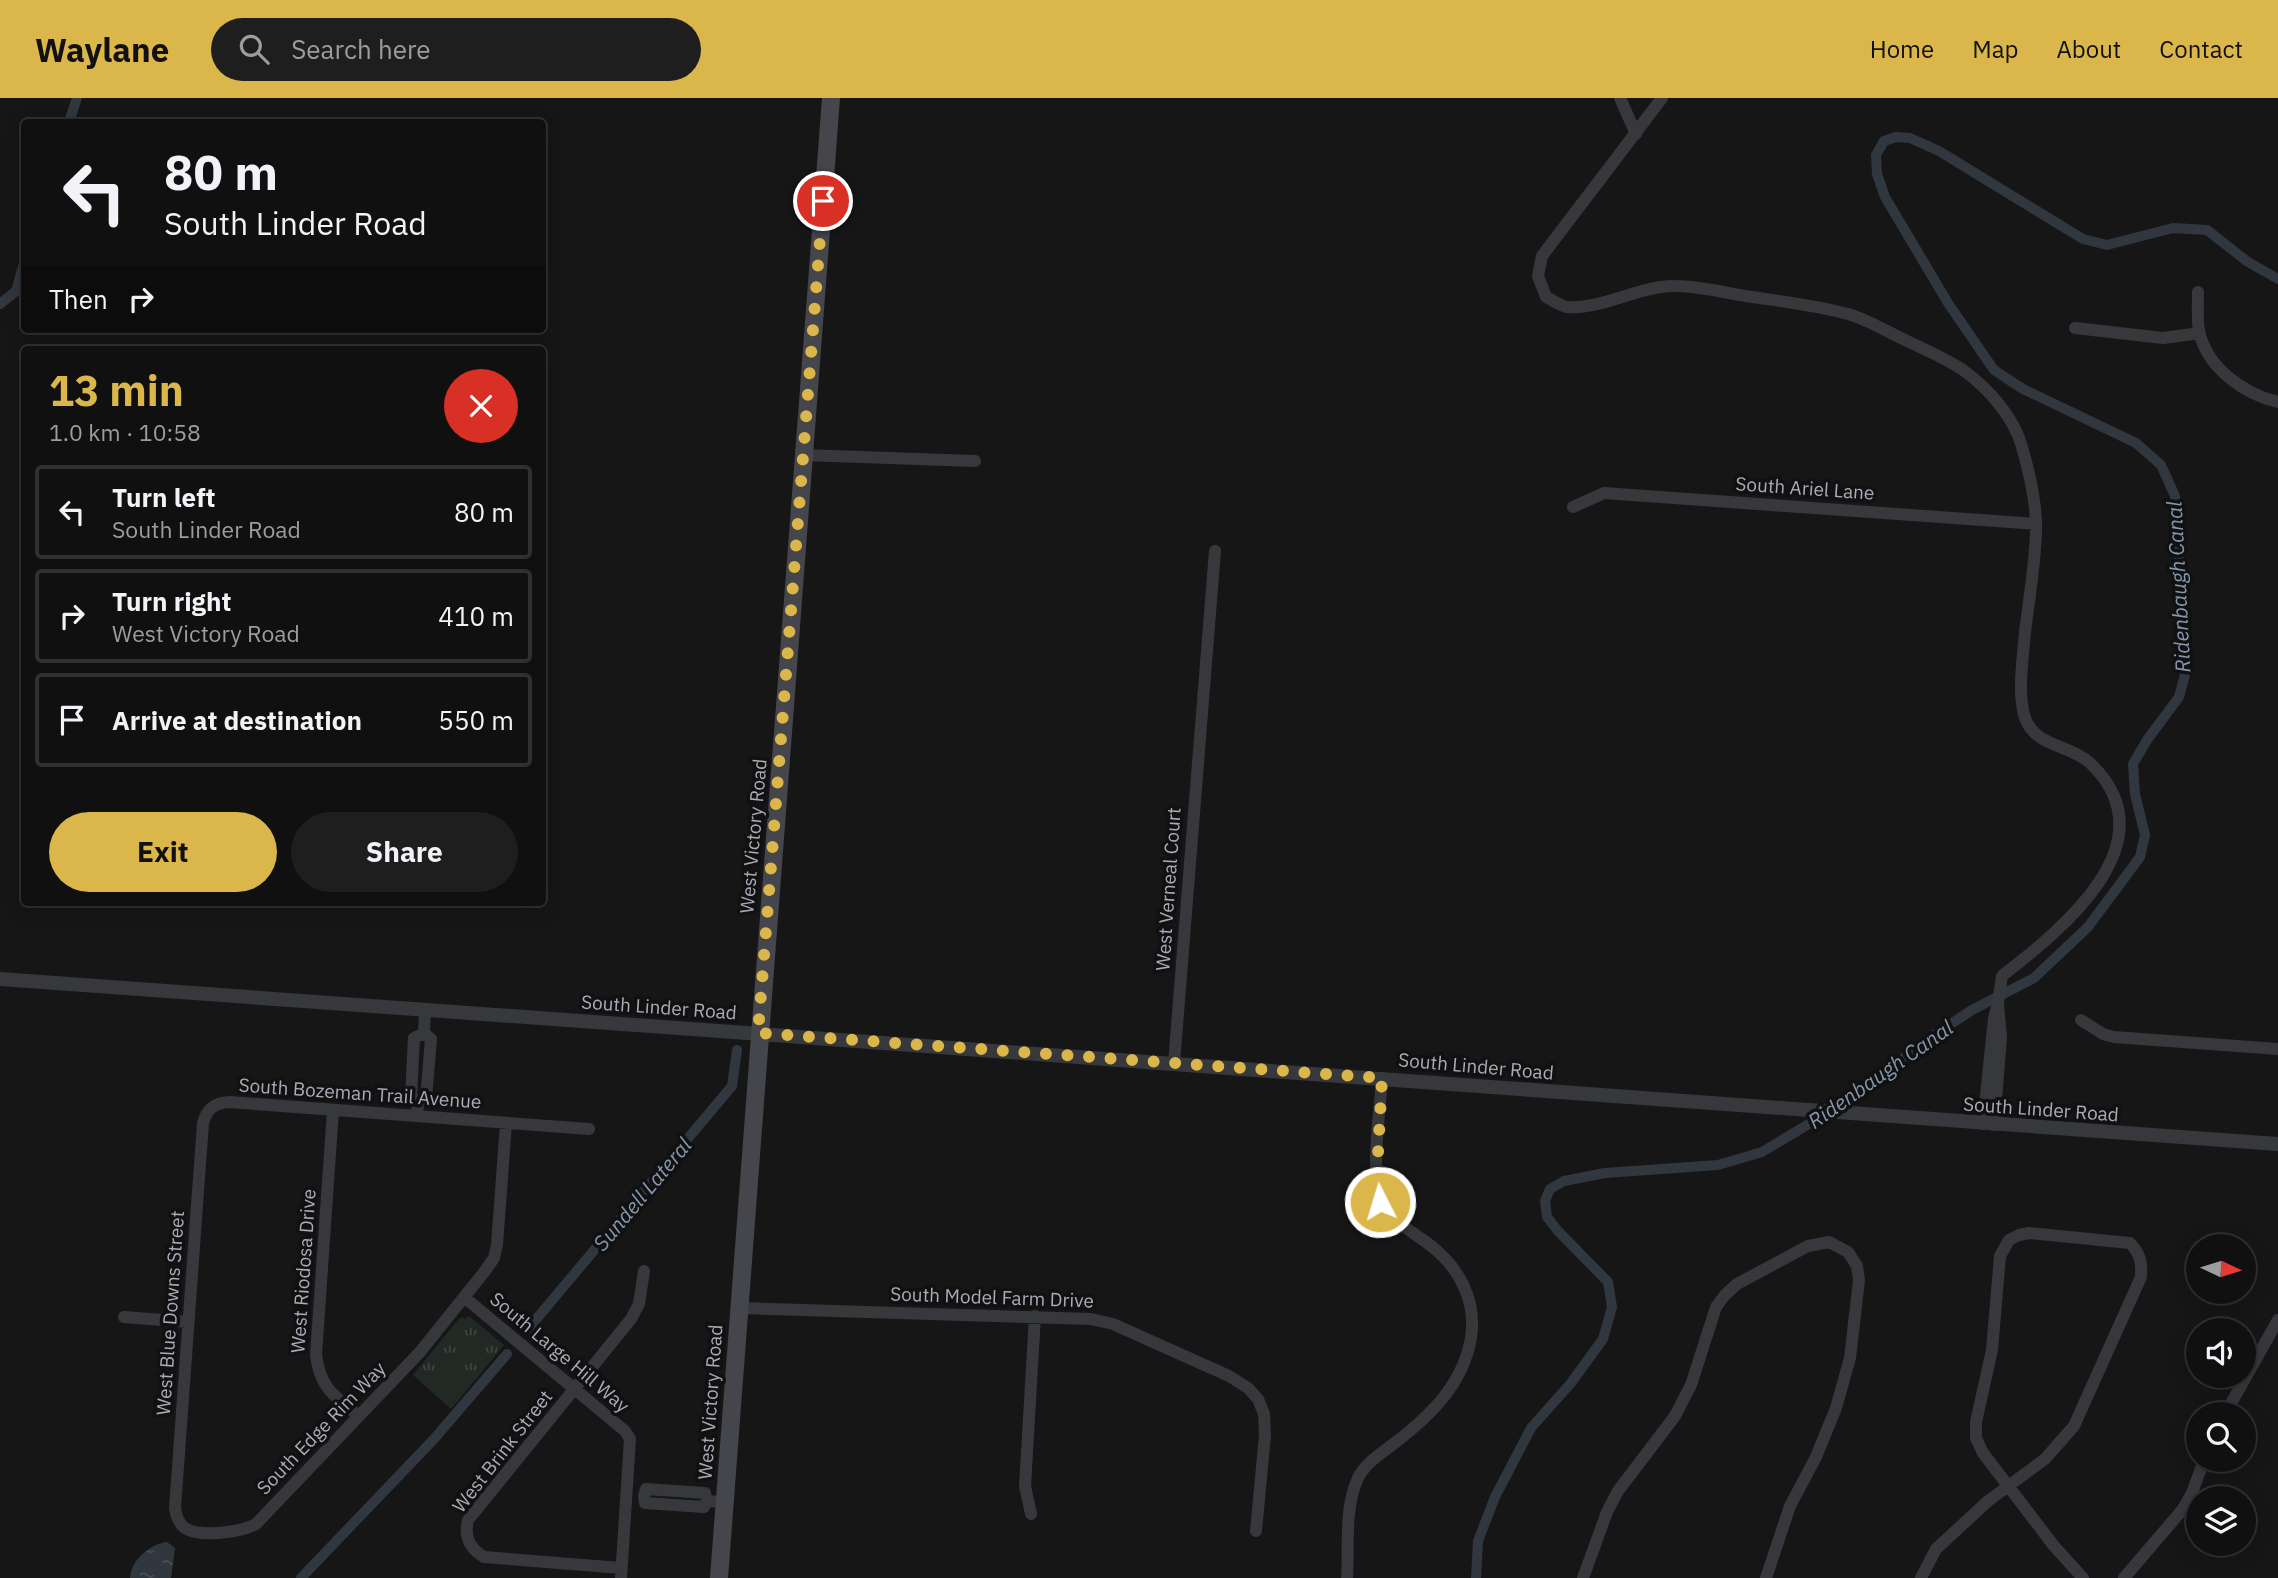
<!DOCTYPE html>
<meta charset="utf-8">
<style>
:root{--surface:#101011;--page:#1e1e1f;--text:#f1f3f6;--muted:#9c9d9f;--line:#303031;--accent:#dbb64a}
body{margin:0;font-family:"IBM Plex Sans",sans-serif;background:var(--page);color:var(--text);height:100vh;display:flex;flex-direction:column;font-size:26px;white-space:nowrap}
*{box-sizing:border-box;margin:0}
p{font-size:23px;color:var(--muted)}
.icon{flex:none;width:38px;height:38px;fill:none;stroke:currentColor;stroke-width:2;stroke-linecap:round;stroke-linejoin:round}
.map{position:relative;flex:1;overflow:hidden}
.side{position:absolute;left:21px;top:248px;width:525px;height:560px;display:flex;flex-direction:column;background:var(--surface);border-radius:7px;box-shadow:0 4px 18px #0003,0 0 0 2px var(--line)}
.side>*{flex:none}
.guide{position:absolute;left:21px;top:21px;width:525px;height:214px;border-radius:7px;box-shadow:0 4px 18px #0003,0 0 0 2px var(--line);background:#101011;color:var(--text);overflow:hidden}
.needle{width:46px;rotate:94deg}
.controls{position:absolute;left:2186px;top:1136px;display:grid;gap:14px}
.controls a{display:grid;place-items:center;width:70px;height:70px;border-radius:50%;background:var(--surface);box-shadow:0 4px 18px #0003,0 0 0 2px var(--line);font-size:35px}
.pin{position:absolute;display:grid;place-items:center;width:60px;height:60px;color:#fff;margin:-30px;border:4px solid #fff;border-radius:50%;box-shadow:0 2px 7px #0007}
.me{position:absolute;width:77px;margin:-38px;rotate:355deg;stroke-linejoin:round;filter:drop-shadow(0 0 5px #0008)}
.turn{display:flex;align-items:center;gap:24px;height:147px;padding:0 28px;font-size:32px}
.turn .icon{width:91px;height:91px;stroke-width:2.5}
.turn b{display:block;font-size:49px;line-height:60px}
.then{display:flex;align-items:center;height:66px;padding:0 28px;background:#0003;gap:14px;font-size:26px}
.round{display:grid;place-items:center;flex:none;width:74px;height:74px;border-radius:37px;background:var(--page)}
.head{display:flex;align-items:center;justify-content:space-between;height:119px;padding:0 28px}
h1{font-size:42px;font-weight:700;line-height:52px;color:var(--accent)}
.action{display:flex;gap:14px;margin-top:auto;padding:14px 28px}
.action a{flex:1;height:80px;border-radius:42px;background:var(--accent);color:#111;font-size:28px;font-weight:700;line-height:80px;text-align:center}
.action a+a{background:var(--page);color:var(--text)}
ul{padding:0;list-style:none}
li{display:flex;align-items:center;gap:21px;height:94px;margin:0 14px 10px;padding:0 14px;border:4px solid var(--line);border-radius:7px}
li div{flex:1}
li b{display:block;font-size:26px}
li em{font-style:normal}
header{display:flex;align-items:center;gap:42px;box-sizing:border-box;height:98px;padding:0 35px;background:var(--accent);color:#111}
header strong{font-size:33px}
nav{display:flex;gap:38px;margin-inline-start:auto;font-size:24px}
.search{width:490px;height:63px;background:var(--page);display:flex;align-items:center;gap:18px;box-sizing:border-box;padding:0 24px;border-radius:38px;color:var(--muted);font-size:26px}
.map>svg:first-child{display:block}
.grass{fill:url(#grass-tufts)}
.pitch{fill:#222924}
.water{fill:url(#water-ripples)}
.lines{fill:none;stroke-linecap:round;stroke-linejoin:round}
.canal{stroke:#31373f;stroke-width:10}
.minor{stroke:#37383c;stroke-width:12}
.tertiary{stroke:#37383c;stroke-width:14}
.secondary{stroke:#45464b;stroke-width:18}
.route{stroke:#dbb64a;stroke-width:12;stroke-dasharray:0 21.6}
.labels{text-anchor:middle;dominant-baseline:central;stroke-width:7;stroke-linejoin:round;paint-order:stroke}
.street-label{font-size:19px;fill:#a9acb6;stroke:#111112}
.water-label{font-size:21px;font-style:italic;fill:#8597ac;stroke:#111112}
</style>
<header>
<strong>Waylane</strong>
<div class="search"><svg class="icon" aria-label="search" viewBox="0 0 24 24"><circle cx="10" cy="10" r="6"/><path d="M15 15l6 6"/></svg>Search here</div>
<nav><a>Home</a><a>Map</a><a>About</a><a>Contact</a></nav>
</header>
<div class="map">
<svg width="2278" height="1480" viewBox="0 0 2278 1480">
<defs>
<pattern id="grass-tufts" width="24" height="20" patternUnits="userSpaceOnUse" patternTransform="scale(1.75)"><rect width="24" height="20" fill="#222924"/><path d="M3 7l-1-3M5 7V3M7 7l1-3M15 17l-1-3M17 17v-4M19 17l1-3" fill="none" stroke="#3f4542"/></pattern>
<pattern id="water-ripples" width="26" height="14" patternUnits="userSpaceOnUse" patternTransform="scale(1.75)"><rect width="26" height="14" fill="#31373f"/><path d="M2 4q2-2 4 0t4 0M15 11q2-2 4 0t4 0" fill="none" stroke="#4c5158"/></pattern>
</defs>
<rect width="100%" height="100%" fill="#161617"/>
<path class="grass" d="M469,1218l35,29 -53,64 -38,-34 44,-54 5,-4 3,2z"/>
<path class="pitch" d="M455,1266l17,15 -15,18 -18,-15z"/>
<path class="water" d="M167,1444l8,6 -4,30h-41c1,-18 20,-34 37,-36z"/>
<g class="lines">
<path class="canal" d="M69,24l8,-24
M0,206l16,-13 8,-28
M528,1231l204,-243 5,-36
M301,1480l133,-139 73,-85
M1476,1480l2,-37 17,-44 36,-69 40,-45 32,-44 9,-32 -4,-25 -50,-51 -11,-14 -2,-16 5,-12 14,-8 41,-8 113,-8 44,-13 92,-55 74,-58 44,-29 62,-32 54,-51 52,-70 5,-22 -10,-41 -2,-30 14,-24 32,-43 7,-26 -11,-175 -14,-31 -25,-22 -113,-54 -29,-19 -46,-67 -63,-106 -8,-23 -1,-19 8,-14 12,-4 14,1 29,13 144,88 24,6 66,-17 34,2 41,32 30,17"/>
<path class="minor" d="M1620,0l16,36
M1662,0l-120,158 -4,20 8,21c7,3 14,9 21,10 35,3 73,-22 109,-21 22,0 46,6 69,10 34,5 69,9 103,18 18,5 36,16 53,24 20,10 43,19 62,32 25,18 51,47 59,77 7,24 13,50 14,75 1,31 -7,77 -11,110 -2,27 -8,60 0,86 10,29 46,27 65,45 83,79 -29,167 -88,213l-4,28
M2198,194c0,13 -1,27 1,39 8,37 45,63 79,71
M2075,230l88,10 37,-5
M803,357l172,6
M1573,409l31,-14 432,31
M2081,922l22,14 11,3 164,12
M1174,965l41,-512
M418,1003l-7,-4 3,-59 10,-5
M333,1012l-17,245c4,33 18,41 43,61
M417,1018l1,-15 8,-3 5,-59 -7,-6 1,-24
M506,1025l-9,122 -3,13 -9,13 -65,81 -164,172c-15,8 -56,14 -71,4 -7,-5 -9,-13 -10,-20l28,-385c4,-14 11,-20 26,-21l360,27
M1983,1026l11,-106 4,-14 3,33 -7,88
M464,1199l161,134 5,8 -9,139
M738,1210l353,11 22,5 116,52 19,12 10,11 6,15 1,21 -9,96
M124,1219l64,5
M2225,1316l53,-94
M644,1398l1,7 59,4 3,-6 17,1
M644,1398l2,-7 59,4 2,8
M1031,1416l-6,-28 10,-170
M621,1470l-137,-11c-15,-9 -20,-21 -16,-37l163,-201 8,-15 5,-33
M1347,1480c2,-31 -3,-70 11,-100 8,-16 24,-25 38,-36 35,-27 67,-58 75,-104 6,-37 -12,-71 -41,-93 -12,-9 -26,-17 -37,-29 -4,-5 -11,-10 -13,-16 -9,-31 0,-88 2,-122
M1583,1480l24,-66 11,-21 57,-75 16,-31 25,-78 9,-12 12,-11 71,-38 21,-4 19,10 9,14 2,14 -9,78 -14,50 -20,49 -26,49 -24,72
M1921,1480l15,-29 52,-48 57,-42 29,-33 67,-149c1,-16 -1,-23 -11,-34l-101,-10 -10,2 -10,5 -9,16 -8,94 -16,72v16l7,15 71,93 29,32
M2124,1480l59,-69 9,-16 12,-33"/>
<path class="tertiary" d="M0,881l2278,165"/>
<path class="secondary" d="M719,1480l112,-1480"/>
</g>
<g class="lines">
<path class="route" d="M823,103l-65,832 624,45 -5,95 3,29"/>
</g>
<g class="labels">
<g class="street-label">
<text transform="translate(1805 390) rotate(4)">South Ariel Lane</text>
<text transform="translate(753 738) rotate(-85)">West Victory Road</text>
<text transform="translate(1168 791) rotate(-86)">West Verneal Court</text>
<text transform="translate(659 909) rotate(4)">South Linder Road</text>
<text transform="translate(1476 968) rotate(5)">South Linder Road</text>
<text transform="translate(360 995) rotate(4)">South Bozeman Trail Avenue</text>
<text transform="translate(2041 1011) rotate(4)">South Linder Road</text>
<text transform="translate(303 1173) rotate(-86)">West Riodosa Drive</text>
<text transform="translate(992 1199) rotate(2)">South Model Farm Drive</text>
<text transform="translate(170 1215) rotate(-86)">West Blue Downs Street</text>
<text transform="translate(560 1254) rotate(40)">South Large Hill Way</text>
<text transform="translate(710 1304) rotate(-86)">West Victory Road</text>
<text transform="translate(321 1330) rotate(-46)">South Edge Rim Way</text>
<text transform="translate(502 1353) rotate(-52)">West Brink Street</text>
</g>
<g class="water-label">
<text transform="translate(2178 489) rotate(-93)">Ridenbaugh Canal</text>
<text transform="translate(1880 976) rotate(-35)">Ridenbaugh Canal</text>
<text transform="translate(642 1096) rotate(-50)">Sundell Lateral</text>
</g>
</g>
</svg>
<div class="controls">
<a><svg class="needle" viewBox="-14 -14 28 28"><path d="M0-13l5 13h-10z" fill="#e53935"/><path d="M0 13l5-13h-10z" fill="#9c9d9f"/></svg></a>
<a><svg class="icon" aria-label="sound" viewBox="0 0 24 24"><path d="M4 9h4l5-4v14l-5-4H4zM17 9q2 3 0 6"/></svg></a>
<a><svg class="icon" aria-label="search" viewBox="0 0 24 24"><circle cx="10" cy="10" r="6"/><path d="M15 15l6 6"/></svg></a>
<a><svg class="icon" aria-label="layers" viewBox="0 0 24 24"><path d="M12 4l9 5-9 5-9-5zM3 14l9 5 9-5"/></svg></a>
</div>
<div class="pin" style="left:823px;top:103px;background:#d93025"><svg class="icon" aria-label="arrive" viewBox="0 0 24 24"><path d="M6 21V4h12l-3 4 3 4H6"/></svg></div>
<svg class="me" style="left:1380px;top:1104px" viewBox="-20 -20 40 40"><circle r="17" fill="#dbb64a" stroke="#fff" stroke-width="3"/><path d="M0-11L8 9 0 5-8 9z" fill="#fff"/></svg>
<div class="guide">
<div class="turn"><svg class="icon" aria-label="left" viewBox="0 0 24 24"><path d="M17 20v-9H6M10 6l-5 5 5 5"/></svg><div><b>80 m</b>South Linder Road</div></div>
<div class="then">Then<svg class="icon" aria-label="right" viewBox="0 0 24 24"><path d="M7 20v-9h11M14 6l5 5-5 5"/></svg></div>
</div>
<section class="side">
<div class="head"><div><h1>13 min</h1><p>1.0 km · 10:58</p></div><a class="round" style="background:#d93025;color:#fff"><svg class="icon" aria-label="close" viewBox="0 0 24 24"><path d="M6 6l12 12M18 6L6 18"/></svg></a></div>
<ul>
<li><svg class="icon" aria-label="left" viewBox="0 0 24 24"><path d="M17 20v-9H6M10 6l-5 5 5 5"/></svg><div><b>Turn left</b><p>South Linder Road</p></div><em>80 m</em></li>
<li><svg class="icon" aria-label="right" viewBox="0 0 24 24"><path d="M7 20v-9h11M14 6l5 5-5 5"/></svg><div><b>Turn right</b><p>West Victory Road</p></div><em>410 m</em></li>
<li><svg class="icon" aria-label="arrive" viewBox="0 0 24 24"><path d="M6 21V4h12l-3 4 3 4H6"/></svg><div><b>Arrive at destination</b></div><em>550 m</em></li>
</ul>
<div class="action"><a>Exit</a><a>Share</a></div>
</section>
</div>
